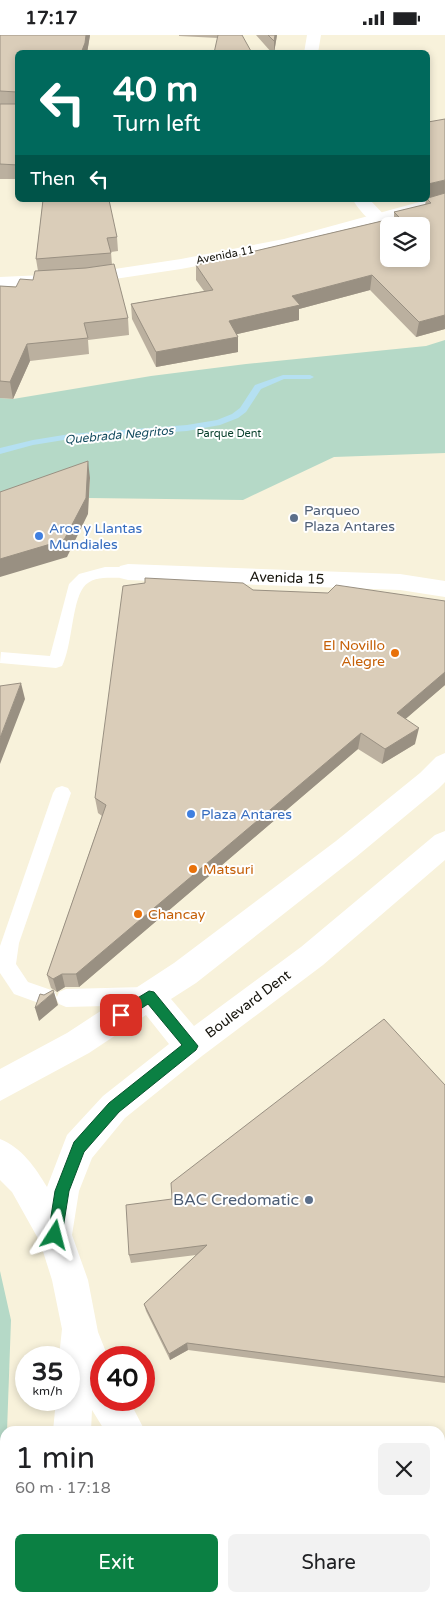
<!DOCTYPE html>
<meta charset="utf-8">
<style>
:root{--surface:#fff;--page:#f2f2f2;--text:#202124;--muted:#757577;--accent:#0b8043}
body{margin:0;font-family:"Varela Round",sans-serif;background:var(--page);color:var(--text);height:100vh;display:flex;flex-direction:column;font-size:19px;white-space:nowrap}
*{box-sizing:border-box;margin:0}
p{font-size:16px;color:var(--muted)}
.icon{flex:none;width:28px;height:28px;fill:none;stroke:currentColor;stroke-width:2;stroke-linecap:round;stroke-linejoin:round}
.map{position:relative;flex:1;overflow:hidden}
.panel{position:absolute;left:0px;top:1391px;width:445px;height:176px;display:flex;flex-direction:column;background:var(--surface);border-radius:15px 15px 0 0;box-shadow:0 2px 8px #0003}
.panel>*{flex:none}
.banner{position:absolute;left:15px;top:15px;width:415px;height:152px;border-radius:8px;box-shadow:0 2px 8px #0003;background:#00695c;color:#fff;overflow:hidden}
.controls{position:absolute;left:380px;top:182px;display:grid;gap:10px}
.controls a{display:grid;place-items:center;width:50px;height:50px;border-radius:8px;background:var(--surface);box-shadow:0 2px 8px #0003;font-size:25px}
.speed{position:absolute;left:15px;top:1311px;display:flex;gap:10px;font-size:25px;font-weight:700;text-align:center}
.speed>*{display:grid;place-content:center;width:65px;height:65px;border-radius:50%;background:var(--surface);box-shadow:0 2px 8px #0003;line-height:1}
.speed small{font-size:12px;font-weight:400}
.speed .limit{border:8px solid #d22;background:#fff;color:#111}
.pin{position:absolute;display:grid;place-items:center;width:42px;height:42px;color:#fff;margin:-21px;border-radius:10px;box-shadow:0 2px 8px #0006}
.me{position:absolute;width:55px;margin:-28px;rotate:9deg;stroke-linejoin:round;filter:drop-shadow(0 0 4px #0008)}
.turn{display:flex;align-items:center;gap:18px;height:105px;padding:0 15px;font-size:22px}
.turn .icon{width:65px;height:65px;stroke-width:2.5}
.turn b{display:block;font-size:35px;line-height:42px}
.then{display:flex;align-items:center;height:48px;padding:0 15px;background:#0003;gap:10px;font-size:19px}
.round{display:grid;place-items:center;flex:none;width:52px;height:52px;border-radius:8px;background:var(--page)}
.summary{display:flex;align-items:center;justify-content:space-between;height:85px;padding:0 15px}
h1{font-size:30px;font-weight:600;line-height:38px}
.action{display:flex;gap:10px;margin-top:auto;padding:10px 15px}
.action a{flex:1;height:58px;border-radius:8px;background:var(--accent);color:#fff;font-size:20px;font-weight:600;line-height:58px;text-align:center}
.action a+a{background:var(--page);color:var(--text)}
.status{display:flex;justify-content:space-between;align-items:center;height:35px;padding:0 25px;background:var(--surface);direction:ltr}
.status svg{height:14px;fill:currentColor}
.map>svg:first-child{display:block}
.green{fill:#b5d9c7}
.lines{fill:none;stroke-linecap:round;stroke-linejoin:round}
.stream{fill:#b5e0f2;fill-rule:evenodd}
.lane{fill:#fff;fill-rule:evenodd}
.street{fill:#fff;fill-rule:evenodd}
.secondary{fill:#fff;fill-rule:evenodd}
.wall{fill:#bbb09f}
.shaded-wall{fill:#999082}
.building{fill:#dacdb9;stroke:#999082;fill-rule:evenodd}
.route{fill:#0b8043;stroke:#07532c}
.service-dot{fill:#5c6f8a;stroke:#fff;stroke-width:2}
.shop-dot{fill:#3f7fe0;stroke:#fff;stroke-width:2}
.food-dot{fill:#e8710a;stroke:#fff;stroke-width:2}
.labels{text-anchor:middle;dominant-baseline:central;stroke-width:4;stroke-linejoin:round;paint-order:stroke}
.far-street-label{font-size:11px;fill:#15130b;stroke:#fff}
.far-park-label{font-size:11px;fill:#0a402d;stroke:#fff}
.far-water-label{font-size:12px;font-style:italic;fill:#144c60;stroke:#fff}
.service-label{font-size:14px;fill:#4e5e75;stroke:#fff;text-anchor:start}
.shop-label{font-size:14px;fill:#366cbe;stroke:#fff;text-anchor:start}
.street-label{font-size:14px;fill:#15130b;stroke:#fff}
.food-label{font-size:14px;fill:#c56008;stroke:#fff;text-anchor:start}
.near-service-label{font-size:16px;fill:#4e5e75;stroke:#fff;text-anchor:end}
</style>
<div class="status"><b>17:17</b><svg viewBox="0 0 49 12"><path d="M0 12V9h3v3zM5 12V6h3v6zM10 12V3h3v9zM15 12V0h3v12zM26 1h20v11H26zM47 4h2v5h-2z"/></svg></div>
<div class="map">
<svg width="445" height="1567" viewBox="0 0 445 1567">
<rect width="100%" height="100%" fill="#f8f2db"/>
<path class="green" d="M445,305v113l-111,4 -91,43 -154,-2 1,-20 -90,32v-112l13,1 138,-23 95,-12 180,-18z
M0,1236l11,49 -4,111h-2v25l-5,12z
M55,1562h285l2,5h-292z"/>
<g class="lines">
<path class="stream" d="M283,340h27l4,2 -4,2h-26l-23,10 -15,23 -8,6 -18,7 -33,6 -117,8 -37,6 -33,9v-6l33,-8 37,-6 117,-9 30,-5 15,-6 8,-6 15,-23z"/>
<path class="lane" d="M105,532h23l7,5c-7,13 -39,-3 -52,16 -11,15 -11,59 -21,78l-6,2 -56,-5 1,-11 49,4 19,-72 10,-10z
M62,751l6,2 3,5 -52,150 -3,21 12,18 26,9 3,6 2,-5 7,-3 79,-2 7,3 3,6 -3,6 -7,3 -79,2 -7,-3 -3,-6 -2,5 -7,3 -33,-12 -14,-21v-27l53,-153 3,-5z"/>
<path class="street" d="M307,0h14l-3,18h-14z
M353,165h17l18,19 -3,4c-14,3 -25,-12 -32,-23z
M128,529l272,10 45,7v16l-45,-7 -272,-10 -8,-2 -4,-6 4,-6z"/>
<path class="secondary" d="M445,160v10l-159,44 -105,20 -93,14 -88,4v-10l88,-4 93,-14 103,-20z
M445,718v29l-7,7 -82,68 -160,126 -25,16 23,27 107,-79 134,-112 10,-4v29l-122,105 -121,91 -77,62 -33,40 -13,33 -7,44 16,45 10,52 10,25h-7v43h28l16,31h-40l-13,-21 -1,21h-38l3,-31h13v-43h-10l3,-28 -10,-49 -12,-38 -28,-50 -12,-12v-41c22,9 35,28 47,48l20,-52 36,-39 66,-52 -23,-29 -57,38 -89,48v-32l67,-36 107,-70 162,-122 84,-68 16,-16z
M440,1459h5v40h-5z
M5,1542v20h22l-2,5h-25v-23z"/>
</g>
<path class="wall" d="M0,0h90l-3,18h-69v126h-18z
M179,0h63l-24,3 -39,-2z
M256,0h21l-3,18h-2z
M428,87l17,207 -29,8 -46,-47 -71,19v11l-62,14 1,3v15l-82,15 -24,-48 -1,-15 73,-13 -8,-11v-15l198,-47v-6l31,-7 1,-5h2z
M43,165l74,37 1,14 -7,1 1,13 16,53 1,17 -41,5 1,14 -59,7 -17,38 -13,-1v-112l16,1 17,-7 5,-9 -2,-12z
M253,555l192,11v84l-40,34 10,25 -33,20 -24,-15 -279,238h-14l-8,5 -6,-4 -4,-13 55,-159 -4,-3 -3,-15z
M445,1050v298l-257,-33 -18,10 -24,-49 -2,-7 52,-49 -65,8 -2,-8 43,-56z"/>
<path class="shaded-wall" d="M86,0h4l-3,18h-6z
M275,0h2l-3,18v-12z
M445,145v14l-17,4v-14z
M372,240l-2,15 -71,19v11l-70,16v-15l63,-25z
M445,280v14l-29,8 3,-15z
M238,302v15l-82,15v-15z
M27,309l3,17 -17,38 -3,-17z
M88,426l2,17 -2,36 -21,43 -67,20v-18z
M445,637v13l-51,44 3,-16z
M21,648l4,16 -25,65v-26z
M419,693l-4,16 -33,20 3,-15z
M361,698l-3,16 -279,238 -3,-13z
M62,939l3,13 -8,5 -4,-13z
M54,957l4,13 -19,16 -4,-13z
M187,1308l1,7 -18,10 -1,-6z"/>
<path class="building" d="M0,0h86l-1,8 -4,10h-63v112l-18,-1v-60h17v-12l-17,-1z
M218,0h24l10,18h-38z
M268,0h7l-1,6z
M445,84v61l-17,4v-62z
M445,158v122l-26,7 -47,-47 -80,21 8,9 -71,16 9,16 -82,15 -25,-48 82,-14 -17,-25 203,-48 -5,-5 37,-9 -3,-3v-2zM389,191h32v33h-32z
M43,165h66l8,37 -10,1 4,15 -75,6z
M114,229l14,54 -44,5 4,15 -61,6 -17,38 -10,-1v-95l16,1 4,-8 13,1 2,-9 51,-3z
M88,426l-2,37 -22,42 -64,19v-67z
M145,543l98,5 10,7 75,3 8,-8 109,16v71l-48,41 22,15 -34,21 -24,-16 -285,241h-14l-9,5 -6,-4 59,-170 -11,-7 28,-212 22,-3z
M21,648l-21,55v-52z
M53,955l1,2 -19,16 5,-14 4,1z
M384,984l61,66v292l-258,-34 -18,11 -25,-50 63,-59 -78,10 -3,-50 46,-6 -1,-16z"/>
<path class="route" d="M149,956l5,1 44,54 -2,4 -77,62 -35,40 -15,39 -7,44 -2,5 -5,2 -5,-2 -2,-5 7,-44 19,-49 35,-39 73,-58 -34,-41 -23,15h-9l-2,-4 2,-4z"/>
<g class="service-dot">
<circle cx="294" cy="483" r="5"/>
<circle cx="309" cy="1165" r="5"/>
</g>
<g class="shop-dot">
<circle cx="39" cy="501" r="5"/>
<circle cx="191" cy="779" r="5"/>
</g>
<g class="food-dot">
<circle cx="395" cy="618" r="5"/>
<circle cx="193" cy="834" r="5"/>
<circle cx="138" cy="879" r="5"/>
</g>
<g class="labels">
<g class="far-street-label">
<text transform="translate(225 220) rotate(-11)">Avenida 11</text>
</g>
<g class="far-park-label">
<text x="229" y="398">Parque Dent</text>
</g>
<g class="far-water-label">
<text transform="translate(119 400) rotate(-5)">Quebrada Negritos</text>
</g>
<g class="service-label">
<text x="304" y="475">Parqueo<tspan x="304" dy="16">Plaza Antares</tspan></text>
</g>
<g class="shop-label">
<text x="49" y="493">Aros y Llantas<tspan x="49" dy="16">Mundiales</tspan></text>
<text x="201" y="779">Plaza Antares</text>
</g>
<g class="street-label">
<text transform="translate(287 543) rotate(2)">Avenida 15</text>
<text transform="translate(248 969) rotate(-37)">Boulevard Dent</text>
</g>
<g class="food-label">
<text x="385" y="610" text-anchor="end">El Novillo<tspan x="385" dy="16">Alegre</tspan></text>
<text x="203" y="834">Matsuri</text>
<text x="148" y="879">Chancay</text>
</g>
<g class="near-service-label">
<text x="299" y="1165">BAC Credomatic</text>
</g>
</g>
</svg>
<div class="controls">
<a><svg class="icon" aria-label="layers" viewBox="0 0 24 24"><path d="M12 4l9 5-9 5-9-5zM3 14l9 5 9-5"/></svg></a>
</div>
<div class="speed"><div>35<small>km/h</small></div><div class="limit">40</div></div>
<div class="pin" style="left:121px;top:980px;background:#d93025"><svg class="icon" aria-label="arrive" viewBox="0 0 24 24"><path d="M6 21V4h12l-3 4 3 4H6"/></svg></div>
<svg class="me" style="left:55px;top:1200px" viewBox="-20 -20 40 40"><path d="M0-17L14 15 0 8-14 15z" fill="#0b8043" stroke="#fff" stroke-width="4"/></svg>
<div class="banner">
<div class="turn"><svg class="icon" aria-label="left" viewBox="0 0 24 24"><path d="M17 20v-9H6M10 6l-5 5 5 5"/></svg><div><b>40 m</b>Turn left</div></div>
<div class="then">Then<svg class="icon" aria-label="left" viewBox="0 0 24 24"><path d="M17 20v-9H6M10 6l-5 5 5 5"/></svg></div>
</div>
<section class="panel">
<div class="summary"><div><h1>1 min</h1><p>60 m · 17:18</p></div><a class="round"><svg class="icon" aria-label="close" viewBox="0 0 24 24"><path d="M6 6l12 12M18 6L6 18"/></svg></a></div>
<div class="action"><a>Exit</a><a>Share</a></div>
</section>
</div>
